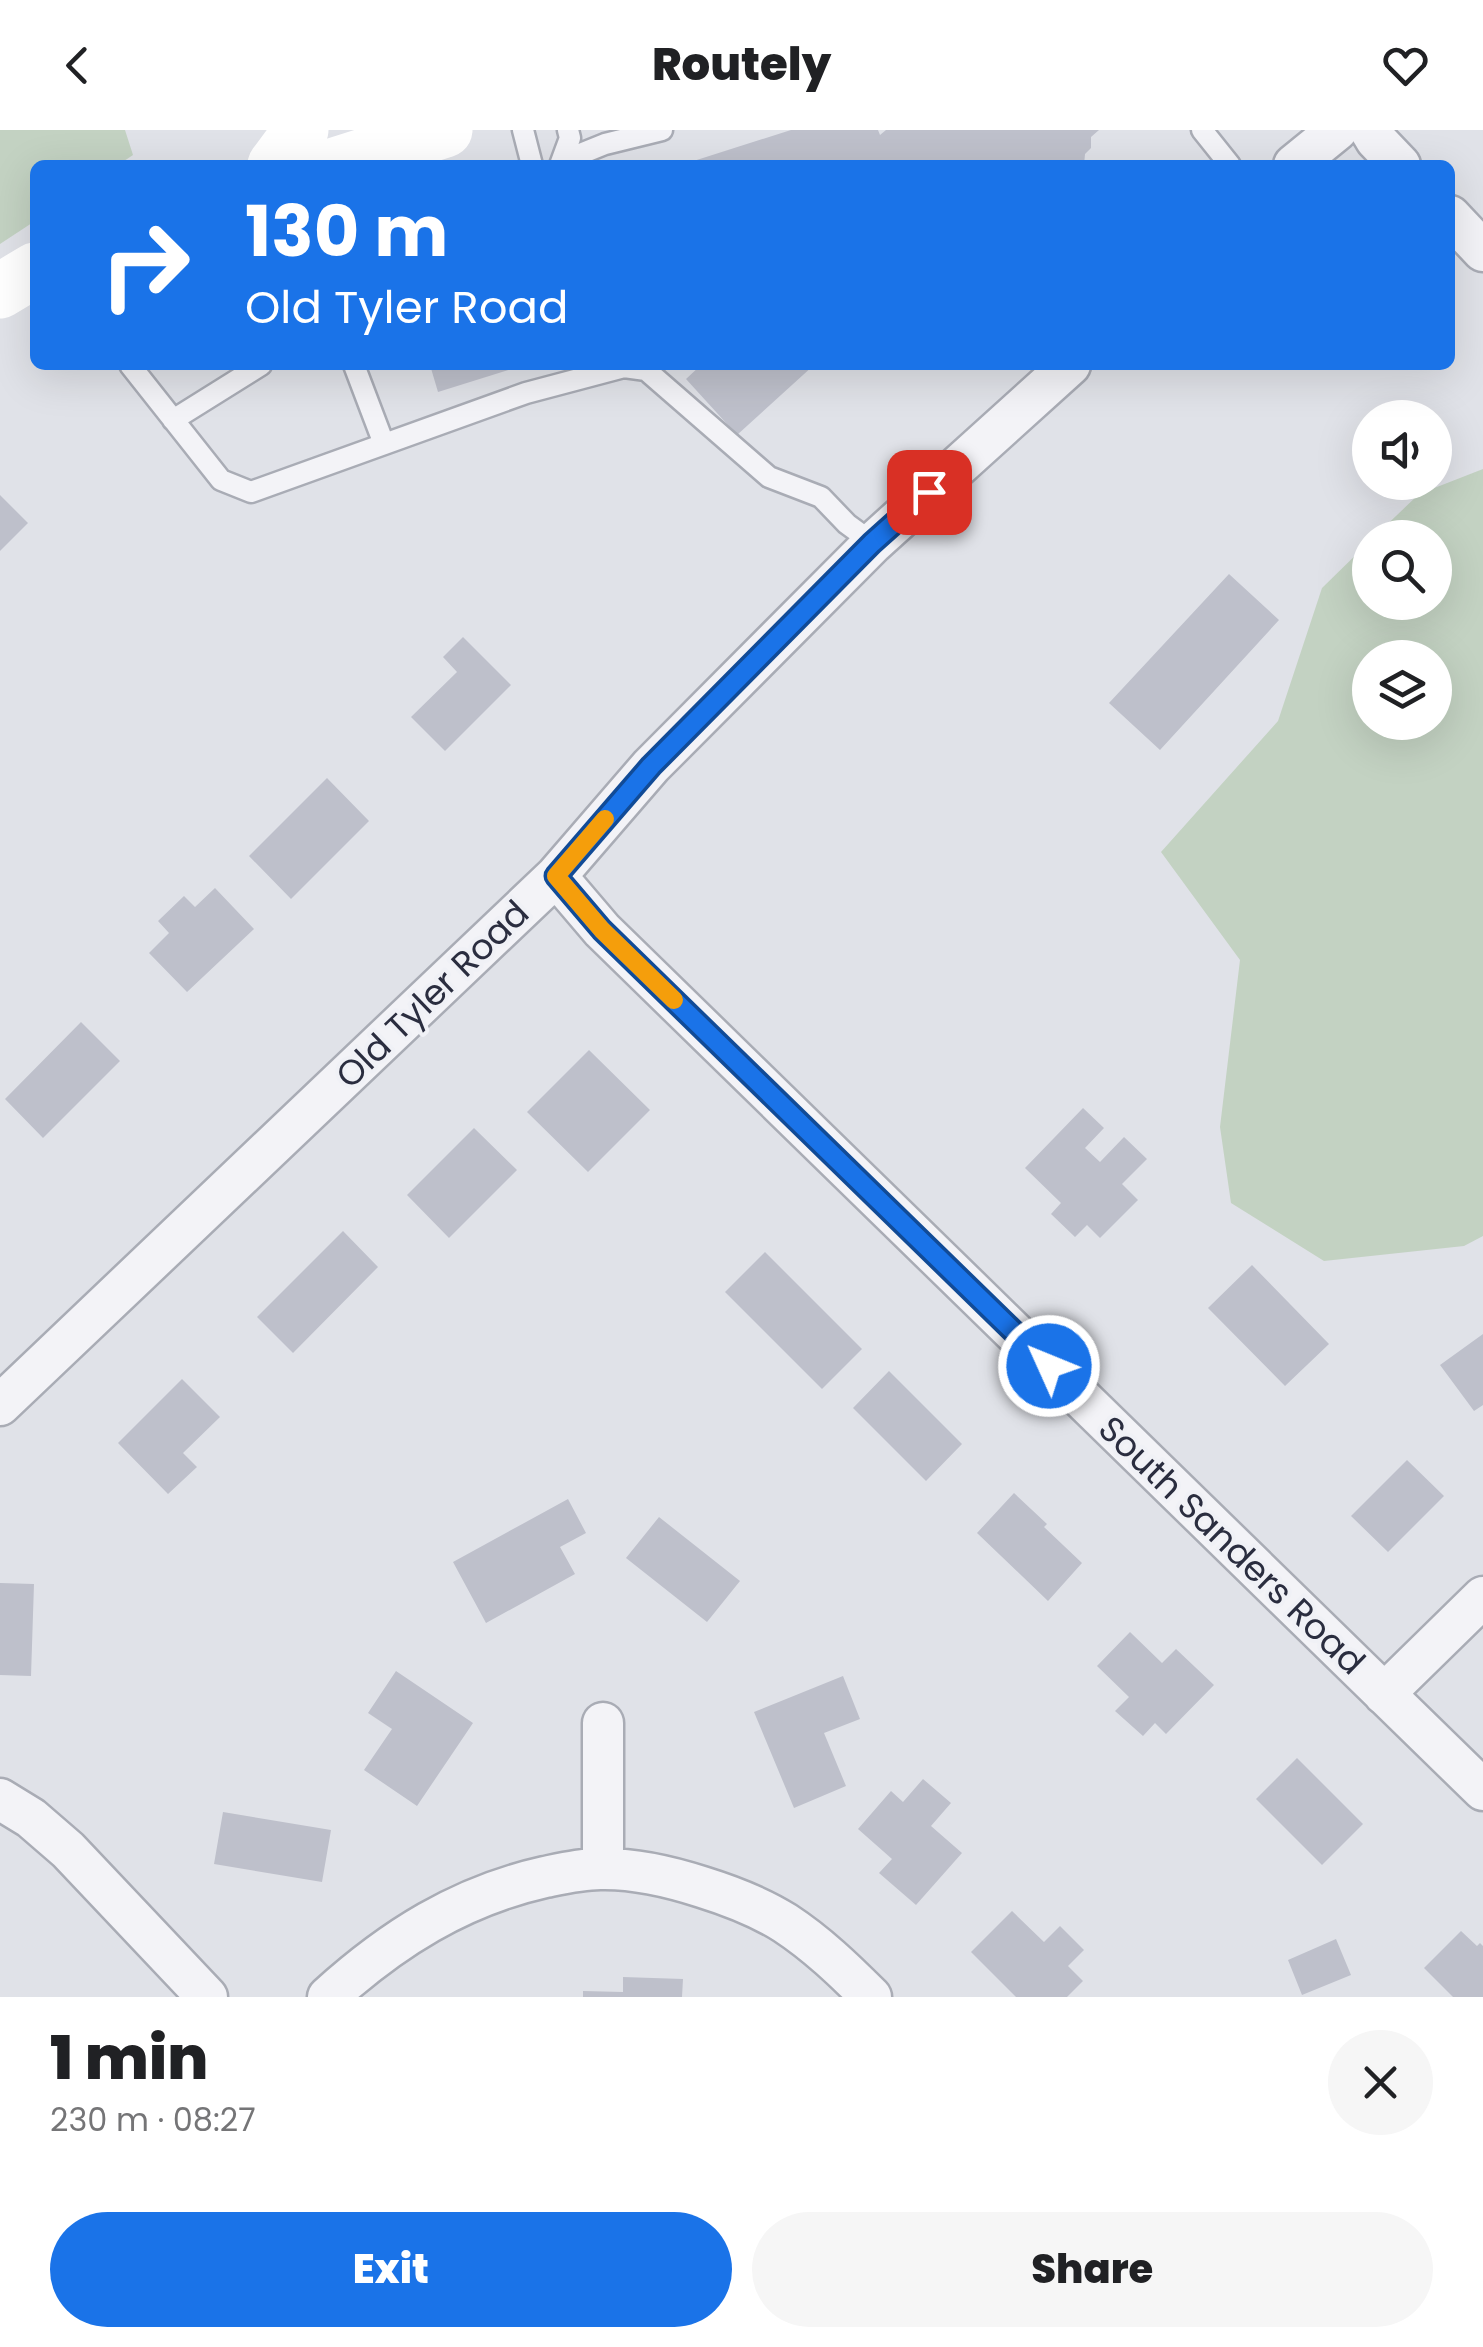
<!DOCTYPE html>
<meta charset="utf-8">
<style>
:root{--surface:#fff;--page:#f6f6f6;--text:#202124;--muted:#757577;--accent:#1a73e8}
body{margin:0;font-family:Poppins,sans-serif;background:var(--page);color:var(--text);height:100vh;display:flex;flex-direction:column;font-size:38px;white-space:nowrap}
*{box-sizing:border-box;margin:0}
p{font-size:32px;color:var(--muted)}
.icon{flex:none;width:55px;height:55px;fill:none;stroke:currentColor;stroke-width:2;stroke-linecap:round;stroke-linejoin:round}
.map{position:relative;height:1867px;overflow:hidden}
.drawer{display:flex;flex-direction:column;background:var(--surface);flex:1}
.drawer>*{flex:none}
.top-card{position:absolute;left:30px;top:30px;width:1425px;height:210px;border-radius:15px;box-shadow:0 10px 40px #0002;background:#1a73e8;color:#fff;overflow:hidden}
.buttons{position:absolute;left:1352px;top:270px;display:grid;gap:20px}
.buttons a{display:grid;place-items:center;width:100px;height:100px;border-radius:50%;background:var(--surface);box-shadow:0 10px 40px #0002;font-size:50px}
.pin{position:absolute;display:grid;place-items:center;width:85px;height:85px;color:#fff;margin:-42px;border-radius:20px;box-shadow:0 5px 15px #0006}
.me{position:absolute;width:110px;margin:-55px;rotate:314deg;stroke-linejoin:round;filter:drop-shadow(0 0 8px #0008)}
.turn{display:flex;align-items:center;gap:35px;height:210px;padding:0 50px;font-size:45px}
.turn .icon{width:130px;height:130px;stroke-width:2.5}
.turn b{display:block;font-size:70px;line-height:85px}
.round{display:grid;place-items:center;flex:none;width:105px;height:105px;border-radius:52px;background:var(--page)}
.head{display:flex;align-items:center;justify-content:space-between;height:170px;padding:0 50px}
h1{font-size:60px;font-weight:800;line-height:75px}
.button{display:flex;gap:20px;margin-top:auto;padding:20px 50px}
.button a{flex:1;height:115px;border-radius:60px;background:var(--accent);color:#fff;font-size:40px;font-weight:800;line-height:115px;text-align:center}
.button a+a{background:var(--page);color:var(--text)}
header{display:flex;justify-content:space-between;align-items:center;height:130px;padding:0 50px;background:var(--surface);font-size:45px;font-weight:800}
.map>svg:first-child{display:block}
.green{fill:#c3d2c2;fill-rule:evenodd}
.building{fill:#bec0cb}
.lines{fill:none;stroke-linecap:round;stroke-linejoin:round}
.lane-casing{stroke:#a9acb5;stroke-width:25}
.street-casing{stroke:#a9acb5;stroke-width:45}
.lane{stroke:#f3f3f7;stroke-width:20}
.street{stroke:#f3f3f7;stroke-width:40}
.secondary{stroke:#fff;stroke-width:55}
.route-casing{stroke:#114b97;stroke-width:25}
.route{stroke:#1a73e8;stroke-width:18}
.slow{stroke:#f59e0b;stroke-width:18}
.labels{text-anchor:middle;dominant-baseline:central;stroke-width:8;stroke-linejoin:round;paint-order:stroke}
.street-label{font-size:35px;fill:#2a2d3f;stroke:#f0f1f6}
</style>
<header><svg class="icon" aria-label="back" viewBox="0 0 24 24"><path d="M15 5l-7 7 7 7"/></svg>Routely<svg class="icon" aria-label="heart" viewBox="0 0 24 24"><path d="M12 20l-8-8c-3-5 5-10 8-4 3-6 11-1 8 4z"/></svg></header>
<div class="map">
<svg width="1483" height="1867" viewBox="0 0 1483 1867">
<rect width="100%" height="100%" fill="#e0e2e8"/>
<path class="green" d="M0,0h125l8,25 -15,10h-83v56l-35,23z
M1483,339v767l-19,10 -140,15 -93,-58 -11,-76 20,-167 -79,-108 117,-131 44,-133 48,-47v61h65v-64l-61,-1 45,-43zM1370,528h65v64h-65z"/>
<path class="building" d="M791,0h87l2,5 6,-5h213l-8,7v11l-6,6 -1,11h-403z
M430,235h91v1l-83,26z
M701,235h113l-77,70 -51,-56z
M0,365l28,28 -28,28z
M1229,444l50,46 -119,130 -51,-47z
M463,507l48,48 -66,66 -34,-34 46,-45 -14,-15z
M327,648l42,43 -78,78 -42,-43z
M215,758l39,41 -67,63 -38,-39 20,-20 -11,-12 26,-25 11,11z
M81,892l39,39 -77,77 -38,-39z
M589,920l61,60 -62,62 -61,-60z
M1083,978l21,20 -19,20 15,14 24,-25 23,22 -25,25 16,16 -38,38 -13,-13 -12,12 -24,-23 10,-11 -36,-35z
M474,998l43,42 -68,68 -42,-43z
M343,1101l35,36 -85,86 -36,-36z
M765,1122l97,97 -40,40 -97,-97z
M1252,1135l77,79 -44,42 -77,-78z
M1483,1204v71l-9,6 -34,-46z
M889,1241l73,73 -36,37 -73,-73z
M182,1249l38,38 -37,36 14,14 -29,27 -50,-51z
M1407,1330l37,36 -56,56 -37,-36z
M1014,1363l33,31 -3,3 38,36 -34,38 -71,-68z
M568,1369l18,34 -26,14 15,27 -89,49 -33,-61z
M659,1387l81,64 -33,41 -81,-64z
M0,1453l34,1 -3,92 -31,-1z
M1130,1502l32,31 14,-14 38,36 -48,49 -11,-11 -12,13 -28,-25 14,-14 -32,-31z
M396,1541l77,52 -56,83 -53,-36 28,-41 -24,-16z
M843,1546l17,43 -36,14 22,53 -52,22 -40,-96z
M1297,1628l66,66 -41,41 -66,-66z
M923,1649l28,24 -20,23 31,27 -46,52 -37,-32 13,-14 -34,-30 33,-38 12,11z
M223,1682l108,18 -9,52 -108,-18z
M1012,1781l32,31 16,-16 24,24 -16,16 15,15 -16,16h-51l-45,-45z
M1461,1801l16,15 3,-3 3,3v51h-30l-29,-29z
M1336,1809l15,36 -49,20 -14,-35z
M623,1847l60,2 -1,18h-99v-6l40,1z"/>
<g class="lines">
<g class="lane-casing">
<path id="lane" d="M523,0l9,35
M1202,0l28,35
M563,31l42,-17 57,-14
M560,35l10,-27 -2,-8
M130,235l91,115 30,12 275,-99 98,-26 22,3 123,107 52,20 26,27 26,19
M354,235l30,79
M173,290l88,-55"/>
</g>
<g class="street-casing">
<path id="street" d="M1370,0l6,10 24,25
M1294,35l43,-35
M1450,86l33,35
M556,746l46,54 881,860
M0,1275l556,-529 95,-110 222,-223 197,-178
M1384,1564l99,-97
M0,1669l31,19 37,32 139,147
M603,1738v-145
M328,1867c64,-58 132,-101 217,-120 19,-4 40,-9 60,-8 32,0 66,8 97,18 29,9 56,19 83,36 32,21 59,47 86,74"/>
</g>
<use href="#lane" class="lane"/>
<use href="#street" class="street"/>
<path class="secondary" d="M275,35l26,-35
M335,35l110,-35
M0,161l35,-21"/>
</g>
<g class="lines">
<g class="route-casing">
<path id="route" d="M929,362l-57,51 -221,223 -95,110 46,54 447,436"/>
</g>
<use href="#route" class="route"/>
<path class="slow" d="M605,689l-49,57 46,54 72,70"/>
</g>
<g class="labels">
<g class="street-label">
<text transform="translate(432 864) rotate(-44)">Old Tyler Road</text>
<text transform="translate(1232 1415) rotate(44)">South Sanders Road</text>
</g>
</g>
</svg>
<div class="buttons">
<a><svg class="icon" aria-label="sound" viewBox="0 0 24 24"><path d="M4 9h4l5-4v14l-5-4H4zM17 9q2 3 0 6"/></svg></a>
<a><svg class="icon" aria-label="search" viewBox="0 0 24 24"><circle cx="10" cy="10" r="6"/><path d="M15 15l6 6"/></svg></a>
<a><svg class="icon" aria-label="layers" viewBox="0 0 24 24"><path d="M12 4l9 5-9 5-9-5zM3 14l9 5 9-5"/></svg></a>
</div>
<div class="pin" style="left:929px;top:362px;background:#d93025"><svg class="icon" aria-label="arrive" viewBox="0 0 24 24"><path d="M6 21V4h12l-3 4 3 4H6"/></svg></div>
<svg class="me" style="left:1049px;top:1236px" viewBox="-20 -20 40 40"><circle r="17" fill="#1a73e8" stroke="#fff" stroke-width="3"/><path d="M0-11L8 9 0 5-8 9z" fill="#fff"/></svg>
<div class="top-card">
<div class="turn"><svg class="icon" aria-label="right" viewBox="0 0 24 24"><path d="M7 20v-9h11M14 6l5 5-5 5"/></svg><div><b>130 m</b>Old Tyler Road</div></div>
</div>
</div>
<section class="drawer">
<div class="head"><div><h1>1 min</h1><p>230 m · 08:27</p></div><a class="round"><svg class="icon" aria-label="close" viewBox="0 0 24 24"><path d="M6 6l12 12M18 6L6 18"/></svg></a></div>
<div class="button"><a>Exit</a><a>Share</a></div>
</section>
